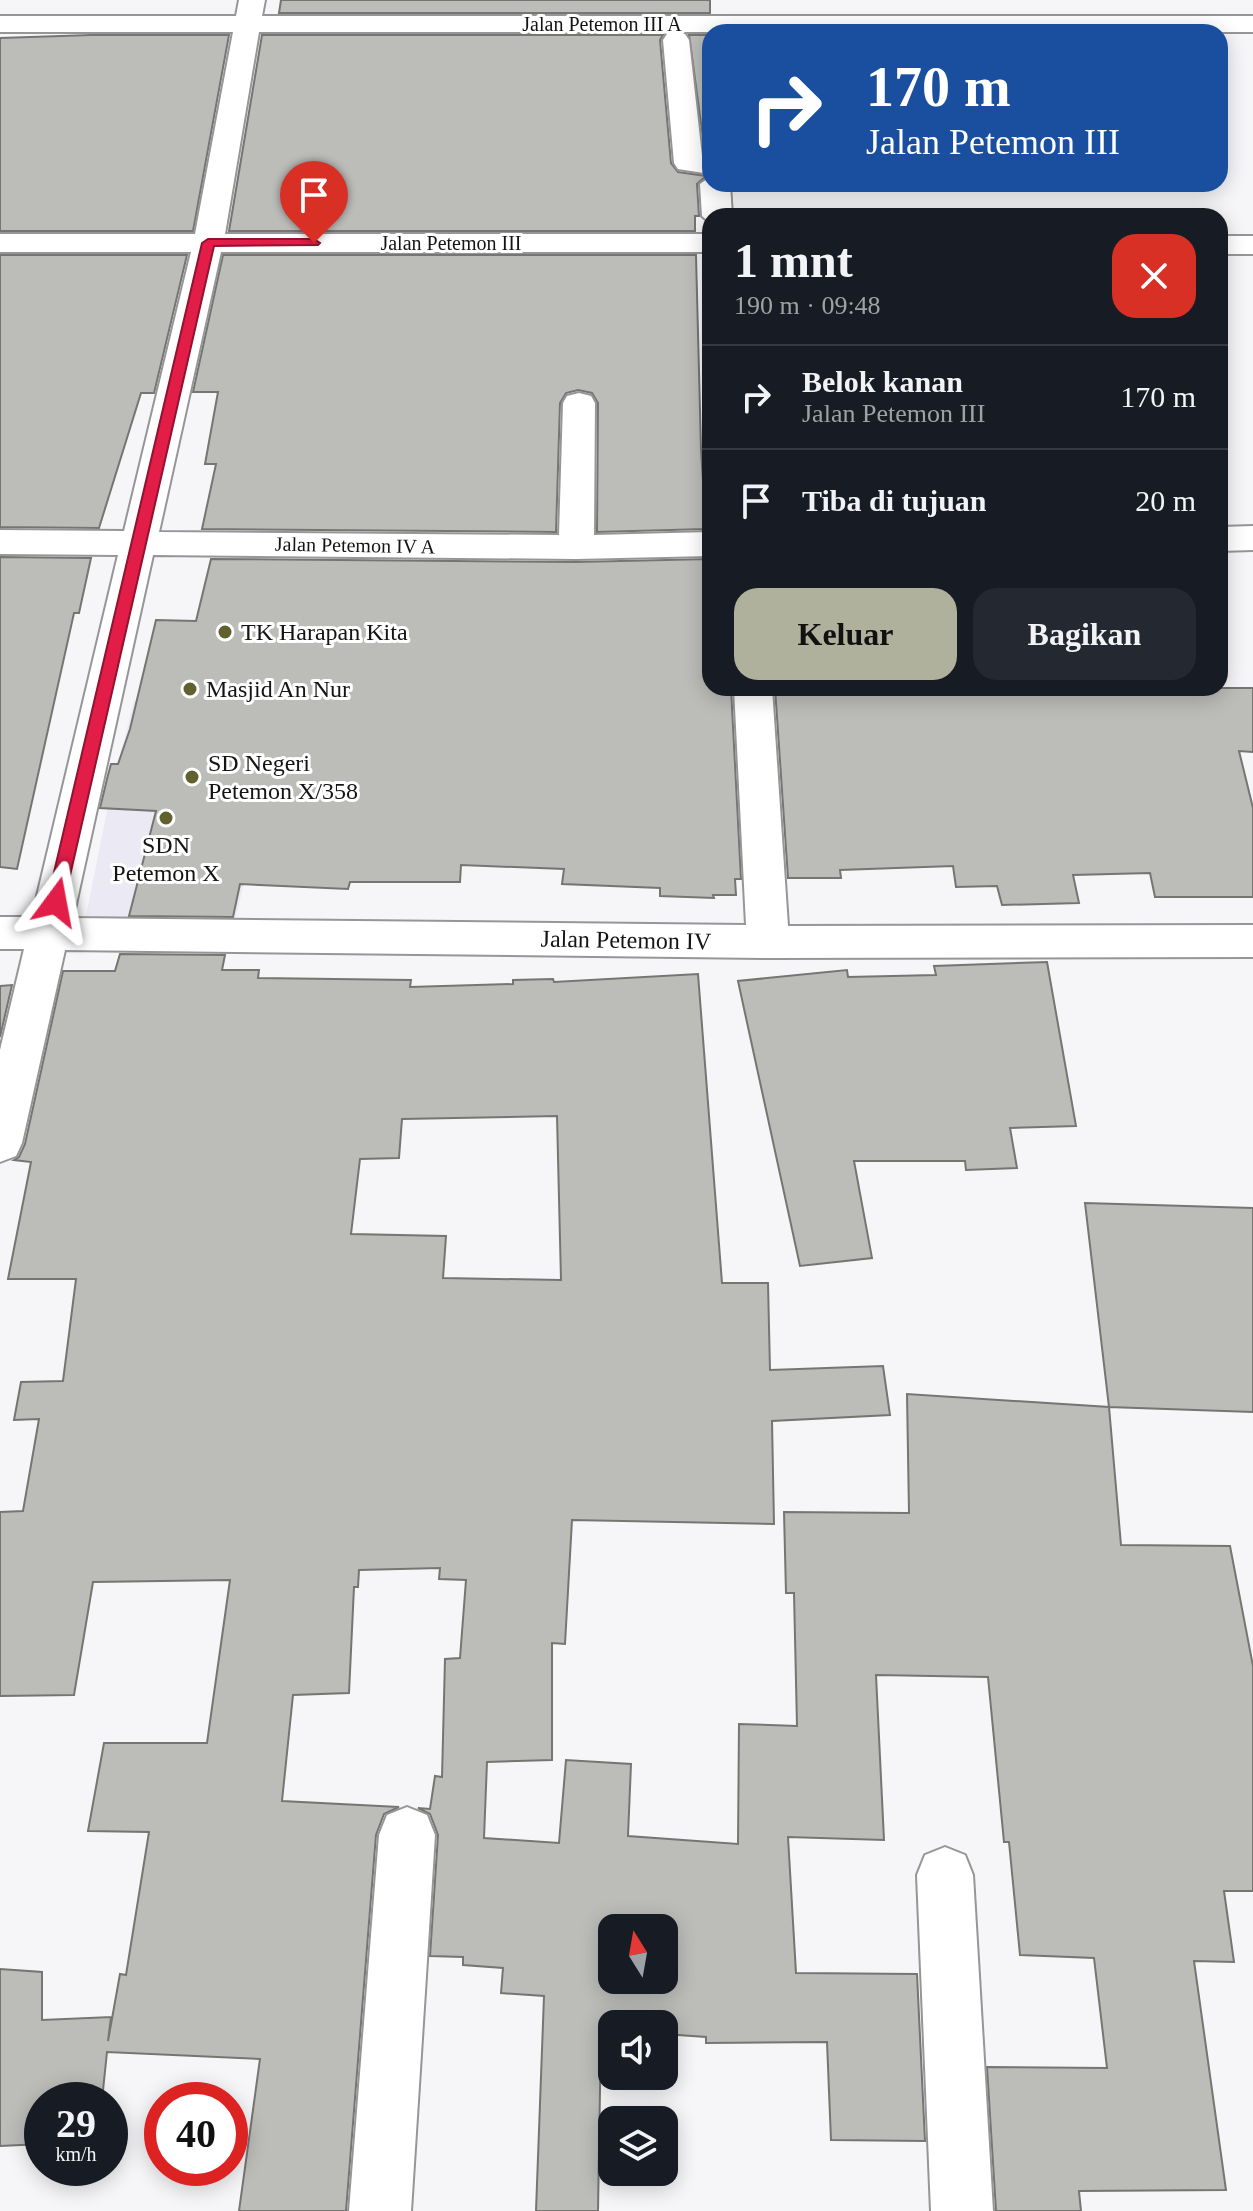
<!DOCTYPE html>
<html lang="id">
<meta charset="utf-8">
<style>
:root{--surface:#171b24;--page:#242831;--text:#f1f3f6;--muted:#9ea1a6;--line:#363941;--accent:#b0b19c}
body{margin:0;font-family:"Times New Roman",serif;background:var(--page);color:var(--text);height:100vh;display:flex;flex-direction:column;font-size:30px;white-space:nowrap}
*{box-sizing:border-box;margin:0}
p{font-size:26px;color:var(--muted)}
.icon{flex:none;width:44px;height:44px;fill:none;stroke:currentColor;stroke-width:2;stroke-linecap:round;stroke-linejoin:round}
.map{position:relative;flex:1;overflow:hidden}
.panel{position:absolute;left:702px;top:208px;width:526px;height:488px;display:flex;flex-direction:column;background:var(--surface);border-radius:24px;box-shadow:0 4px 20px #0003}
.panel>*{flex:none}
.top-card{position:absolute;left:702px;top:24px;width:526px;height:168px;border-radius:24px;box-shadow:0 4px 20px #0003;background:#1a4fa0;color:#fff;overflow:hidden}
.needle{width:52px;rotate:349deg}
.fabs{position:absolute;left:598px;top:1914px;display:grid;gap:16px}
.fabs a{display:grid;place-items:center;width:80px;height:80px;border-radius:16px;background:var(--surface);box-shadow:0 4px 20px #0003;font-size:40px}
.speed{position:absolute;left:24px;top:2082px;display:flex;gap:16px;font-size:40px;font-weight:700;text-align:center}
.speed>*{display:grid;place-content:center;width:104px;height:104px;border-radius:50%;background:var(--surface);box-shadow:0 4px 20px #0003;line-height:1}
.speed small{font-size:20px;font-weight:400}
.speed .limit{border:12px solid #d22;background:#fff;color:#111}
.pin{position:absolute;display:grid;place-items:center;width:68px;height:68px;color:#fff;margin:-82px -34px;border-radius:50% 50% 50% 0;rotate:-45deg;box-shadow:0 0 8px #0007}
.pin .icon{rotate:45deg}
.me{position:absolute;width:88px;margin:-44px;rotate:13deg;stroke-linejoin:round;filter:drop-shadow(0 0 6px #0008)}
.turn{display:flex;align-items:center;gap:28px;height:168px;padding:0 32px;font-size:36px}
.turn .icon{width:104px;height:104px;stroke-width:2.5}
.turn b{display:block;font-size:56px;line-height:68px}
.round{display:grid;place-items:center;flex:none;width:84px;height:84px;border-radius:24px;background:var(--page)}
.overview{display:flex;align-items:center;justify-content:space-between;height:136px;padding:0 32px}
h1{font-size:48px;font-weight:700;line-height:60px}
.cta{display:flex;gap:16px;margin-top:auto;padding:16px 32px}
.cta a{flex:1;height:92px;border-radius:24px;background:var(--accent);color:#111;font-size:32px;font-weight:700;line-height:92px;text-align:center}
.cta a+a{background:var(--page);color:var(--text)}
ul{padding:0;list-style:none}
li{display:flex;align-items:center;gap:24px;height:104px;padding:0 32px;border-top:2px solid var(--line)}
li div{flex:1}
li b{display:block;font-size:30px}
li em{font-style:normal}
.map>svg:first-child{display:block}
.built{fill:#ebeaf4}
.building{fill:#bcbcb9;stroke:#757572;stroke-width:2;fill-rule:evenodd}
.lines{fill:none;stroke-linecap:round;stroke-linejoin:round}
.minor-casing{stroke:#969699;stroke-width:4}
.minor{fill:#fff;fill-rule:evenodd}
.route{fill:#e11d48;stroke:#92132f;stroke-width:2}
.poi-dot{fill:#60612e;stroke:#fff;stroke-width:3}
.labels{text-anchor:middle;dominant-baseline:central;stroke-width:6;stroke-linejoin:round;paint-order:stroke}
.far-street-label{font-size:20px;fill:#141415;stroke:#fff}
.poi-label{font-size:24px;fill:#141415;stroke:#fff;text-anchor:start}
.street-label{font-size:24px;fill:#141415;stroke:#fff}
</style>
<div class="map">
<svg width="1253" height="2211" viewBox="0 0 1253 2211">
<rect width="100%" height="100%" fill="#f6f6f9"/>
<path class="built" d="M134,700l159,7 -17,37 -40,173 -151,4 22,-110z"/>
<path class="building" d="M281,0h429v13h-431z
M91,35h138l-36,196h-193v-193z
M262,35h401l-3,5 11,123 7,9 28,4 -9,8 2,32h-4v15h-466z
M689,35h21v118h-5z
M0,255h187l-33,138h-13l-42,135 -99,-1z
M223,255h473l5,194 5,80 -109,3 1,-129 -6,-10 -14,-3 -12,3 -6,10 -4,129 -354,-3 14,-65h-11l13,-72h-25z
M0,557l91,1 -12,55h-5l-57,256 -17,-2z
M211,559l365,3 134,-3v129h21l10,191h-6l1,16h-23l1,3 -54,-2v-8l-98,-4 2,-15 -103,-4 -1,17h-110l-2,7 -108,-5 -7,33 -104,-1 27,-105 -56,-3 8,-33 3,-11h7l12,-35 26,-109 40,1z
M775,688h23l1,7h140l-1,-7h315v64l-14,-1 14,57v89h-98l-5,-24 -77,2 6,28 -77,2 -5,-19 -41,1 -3,-21 -113,4 1,8h-53z
M120,954l105,1 -3,15h37l-1,8 153,2 -1,7 103,-3v-4l40,-1 1,3 144,-8 24,309h46l2,87 113,-4 7,49 -118,6 2,103 -202,-4 -7,124 -13,-1v117l-65,2 -3,76 75,5 7,-83 65,4 -3,72 110,8 1,-120 58,2 -3,-133h-8l-2,-81 125,1 -2,-119 202,13 12,138 109,1 23,120v225h-29l10,71 -40,-1 32,229 -147,1 2,20h-85l-9,-144 120,1 -13,-110 -74,-3 -11,-113h-5l-16,-165 -112,-2 8,165 -96,-3 8,136 121,1 8,167 -94,-1 -4,-98 -121,1v-6l-42,-3v-10h-52v6l-11,-1 -3,182h-62l8,-215 -43,-3 2,-25 -40,-3v-8l-33,-1 8,-121 -8,-21 -12,-6 12,1 5,-33 7,1 3,-118 15,-1 6,-78 -27,-1 1,-11 -81,2 -1,17h-4l-5,106 -56,2 -11,106 117,6 -15,7 -8,21 -30,376h-107l21,-152 -153,-7 -5,48h-60v44l-42,2v-177l42,3v48l69,-3 -3,24 12,-67 6,1 23,-143 -61,-1 16,-88h103l23,-163 -137,2 -19,113 -74,1v-184l23,-1 16,-92 -25,1 7,-38 42,-1 13,-102h-68l23,-117 -17,-2 5,-3 6,-13 38,-173h52zM557,1116l4,164 -118,-2 3,-42 -95,-2 9,-75 39,-1 3,-39zM612,1928h52v52h-52z
M1047,962l29,164 -66,2 7,40 -51,2 -1,-9h-111l18,97 -72,8 -62,-285 109,-11 1,7 88,-2 -2,-9z
M12,985l-12,52v-51z
M1085,1203l168,5v204l-144,-5z"/>
<g class="lines">
<g class="minor-casing">
<path id="minor" d="M239,0h26l-3,16h991v16h-994l-34,202h485v18h-489l-62,280 400,3 4,-132 4,-7 12,-3 12,3 4,7 -1,132 116,-3v24l-134,3 -423,-4 -80,363 673,7 -12,-237h38l16,238 465,-1v32l-485,1 -703,-8 -43,193 -6,13 -16,6v-112l24,-101h-24v-32h32l86,-362 -118,-1v-24l124,1 67,-279h-191v-18h195l38,-202h-233v-16h236z
M676,32l9,2 4,6 13,116h8v18l-32,-5 -4,-6 -11,-123 4,-6z
M710,177v7h20l2,32h-22v7l-8,-7 -2,-32z
M1220,236h33v18h-33z
M1253,526v24l-33,1v-24z
M407,1807l20,8 8,20 -24,376h-62l30,-376 8,-20z
M945,1847l20,8 8,20 20,336h-62l-14,-336 8,-20z"/>
</g>
<use href="#minor" class="minor"/>
</g>
<path class="route" d="M314,239l6,4 -2,2 -104,1 -150,656 -8,7 -6,-2 -3,-5 155,-659 6,-4z"/>
<g class="poi-dot">
<circle cx="225" cy="632" r="8"/>
<circle cx="190" cy="689" r="8"/>
<circle cx="192" cy="777" r="8"/>
<circle cx="166" cy="818" r="8"/>
</g>
<g class="labels">
<g class="far-street-label">
<text x="602" y="24">Jalan Petemon III A</text>
<text x="451" y="243">Jalan Petemon III</text>
<text transform="translate(355 545) rotate(1)">Jalan Petemon IV A</text>
</g>
<g class="poi-label">
<text x="241" y="632">TK Harapan Kita</text>
<text x="206" y="689">Masjid An Nur</text>
<text x="208" y="763">SD Negeri<tspan x="208" dy="28">Petemon X/358</tspan></text>
<text x="166" y="845" text-anchor="middle">SDN<tspan x="166" dy="28">Petemon X</tspan></text>
</g>
<g class="street-label">
<text transform="translate(626 940) rotate(1)">Jalan Petemon IV</text>
</g>
</g>
</svg>
<div class="fabs">
<a><svg class="needle" viewBox="-14 -14 28 28"><path d="M0-13l5 13h-10z" fill="#e53935"/><path d="M0 13l5-13h-10z" fill="#9ea1a6"/></svg></a>
<a><svg class="icon" aria-label="sound" viewBox="0 0 24 24"><path d="M4 9h4l5-4v14l-5-4H4zM17 9q2 3 0 6"/></svg></a>
<a><svg class="icon" aria-label="layers" viewBox="0 0 24 24"><path d="M12 4l9 5-9 5-9-5zM3 14l9 5 9-5"/></svg></a>
</div>
<div class="speed"><div>29<small>km/h</small></div><div class="limit">40</div></div>
<div class="pin" style="left:314px;top:243px;background:#d93025"><svg class="icon" aria-label="arrive" viewBox="0 0 24 24"><path d="M6 21V4h12l-3 4 3 4H6"/></svg></div>
<svg class="me" style="left:56px;top:902px" viewBox="-20 -20 40 40"><path d="M0-17L14 15 0 8-14 15z" fill="#e11d48" stroke="#fff" stroke-width="4"/></svg>
<div class="top-card">
<div class="turn"><svg class="icon" aria-label="right" viewBox="0 0 24 24"><path d="M7 20v-9h11M14 6l5 5-5 5"/></svg><div><b>170 m</b>Jalan Petemon III</div></div>
</div>
<section class="panel">
<div class="overview"><div><h1>1 mnt</h1><p>190 m · 09:48</p></div><a class="round" style="background:#d93025;color:#fff"><svg class="icon" aria-label="close" viewBox="0 0 24 24"><path d="M6 6l12 12M18 6L6 18"/></svg></a></div>
<ul>
<li><svg class="icon" aria-label="right" viewBox="0 0 24 24"><path d="M7 20v-9h11M14 6l5 5-5 5"/></svg><div><b>Belok kanan</b><p>Jalan Petemon III</p></div><em>170 m</em></li>
<li><svg class="icon" aria-label="arrive" viewBox="0 0 24 24"><path d="M6 21V4h12l-3 4 3 4H6"/></svg><div><b>Tiba di tujuan</b></div><em>20 m</em></li>
</ul>
<div class="cta"><a>Keluar</a><a>Bagikan</a></div>
</section>
</div>
